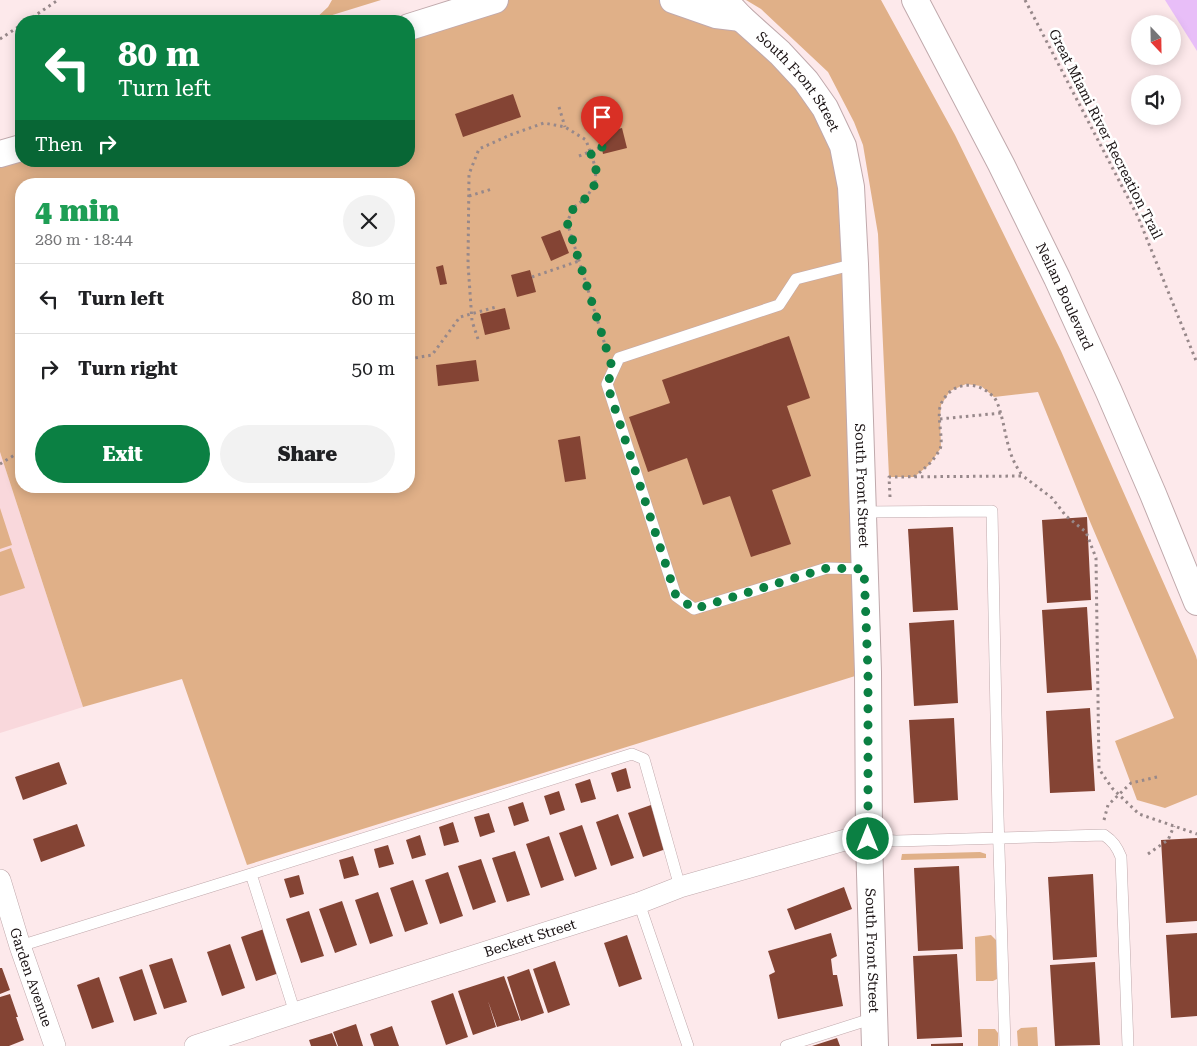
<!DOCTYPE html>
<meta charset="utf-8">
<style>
:root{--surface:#fff;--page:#f2f2f2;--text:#202124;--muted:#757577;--line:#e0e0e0;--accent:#0b8043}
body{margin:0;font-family:"Roboto Serif",serif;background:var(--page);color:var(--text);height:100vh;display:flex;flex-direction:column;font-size:19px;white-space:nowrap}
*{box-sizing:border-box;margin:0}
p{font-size:16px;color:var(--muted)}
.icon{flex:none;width:28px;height:28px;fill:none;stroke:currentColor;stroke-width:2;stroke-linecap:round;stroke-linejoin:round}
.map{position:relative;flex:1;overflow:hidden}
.details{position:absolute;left:15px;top:178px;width:400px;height:315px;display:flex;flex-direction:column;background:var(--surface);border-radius:20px;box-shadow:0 2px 12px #0003}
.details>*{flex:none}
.top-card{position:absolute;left:15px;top:15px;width:400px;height:152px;border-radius:20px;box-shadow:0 2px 12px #0003;background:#0b8043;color:#fff;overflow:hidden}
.needle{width:32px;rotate:158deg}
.buttons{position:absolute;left:1131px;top:15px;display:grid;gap:10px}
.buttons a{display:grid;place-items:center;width:50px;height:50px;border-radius:50%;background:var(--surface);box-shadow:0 2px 12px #0003;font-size:25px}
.pin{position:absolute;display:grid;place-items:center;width:42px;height:42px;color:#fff;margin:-51px -21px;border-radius:50% 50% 50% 0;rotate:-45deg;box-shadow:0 0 5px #0007}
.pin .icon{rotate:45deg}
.me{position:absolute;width:55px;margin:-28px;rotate:0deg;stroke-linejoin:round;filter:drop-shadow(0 0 4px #0008)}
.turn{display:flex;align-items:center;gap:18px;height:105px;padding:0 20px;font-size:22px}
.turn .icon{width:65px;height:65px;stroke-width:2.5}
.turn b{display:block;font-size:35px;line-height:42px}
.then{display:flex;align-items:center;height:48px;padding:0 20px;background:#0003;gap:10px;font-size:19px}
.round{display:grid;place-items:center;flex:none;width:52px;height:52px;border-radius:26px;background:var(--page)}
.headline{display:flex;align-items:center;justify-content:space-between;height:85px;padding:0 20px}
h1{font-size:30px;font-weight:800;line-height:38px;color:#1e9e55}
.cta{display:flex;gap:10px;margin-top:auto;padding:10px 20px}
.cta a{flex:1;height:58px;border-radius:30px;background:var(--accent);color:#fff;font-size:20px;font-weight:800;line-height:58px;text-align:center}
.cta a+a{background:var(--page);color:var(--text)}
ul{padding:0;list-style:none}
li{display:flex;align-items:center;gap:15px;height:70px;padding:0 20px;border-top:1px solid var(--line)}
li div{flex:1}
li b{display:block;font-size:19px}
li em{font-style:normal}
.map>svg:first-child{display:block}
.built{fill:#f9d8dc}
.green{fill:#e0b088;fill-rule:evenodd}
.water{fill:#e8bef8}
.building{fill:#844434}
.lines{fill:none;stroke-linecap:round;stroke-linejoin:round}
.service-casing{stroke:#c0a9ac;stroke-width:12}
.minor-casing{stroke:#c0a9ac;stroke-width:22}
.tertiary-casing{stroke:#c0a9ac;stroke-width:28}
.path{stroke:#97888a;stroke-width:3;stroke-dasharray:2.5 4;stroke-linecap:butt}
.service{stroke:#fff;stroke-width:11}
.minor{stroke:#fff;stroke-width:21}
.tertiary{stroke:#fff;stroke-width:26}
.route{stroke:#0b8043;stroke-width:9;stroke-dasharray:0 16.2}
.labels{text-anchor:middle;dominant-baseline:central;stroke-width:5;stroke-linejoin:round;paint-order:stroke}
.street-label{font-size:14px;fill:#1a1213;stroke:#fff}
</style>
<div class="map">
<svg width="1197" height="1046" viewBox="0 0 1197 1046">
<rect width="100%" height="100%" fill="#fde9eb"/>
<path class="built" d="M0,452l83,255 -83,26z"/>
<path class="green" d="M332,0h49l-68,21 15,-14z
M496,0h177l68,18 102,128 25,526 -621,193 -65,-186 -99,28 -83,-255v-298l21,7h388v-134zM21,184h388v302h-388z
M746,0h135l74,135 106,216 135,305 1,4v135l-32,13 -28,-8 -22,-59 59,-23 -83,-194 -53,-132 -44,5 -13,-11 -15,-2 -16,7 -9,14 -1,14 1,29 -12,17 -15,12h-25l-11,-243 -15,-89 -9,-23 -26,-50 -67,-63z
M0,508l12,37 -12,4z
M11,548l14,40 -25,8v-44z
M980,852l6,2v4l-85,2 1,-6z
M991,935l5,5 1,39 -4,2h-17l-1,-44z
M1037,1027l1,19h-20l-1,-15 4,-3z
M978,1029h17l3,4v13h-20z"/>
<path class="water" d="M1165,0h32v51z"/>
<path class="building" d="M513,94l8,23 -58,20 -8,-23z
M622,128l5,20 -24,6 -4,-20z
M560,230l9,23 -18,8 -10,-24z
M443,265l4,19 -7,1 -4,-18z
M530,270l6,22 -19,5 -6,-22z
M505,308l5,21 -25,6 -5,-21z
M789,336l21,62 -23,8 24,70 -39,14 19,54 -40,13 -21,-61 -27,9 -16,-47 -39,14 -19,-55 41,-14 -8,-23z
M476,360l3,21 -41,5 -2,-21z
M580,436l6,43 -21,3 -7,-42z
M1087,517l4,83 -44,3 -5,-83z
M953,527l5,83 -45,2 -5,-83z
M1087,607l5,83 -45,3 -5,-83z
M954,620l4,83 -44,3 -5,-83z
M1090,708l5,83 -45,2 -4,-82z
M954,718l4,82 -44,3 -5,-83z
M59,762l8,22 -44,16 -8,-23z
M626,768l5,20 -14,4 -6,-19z
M590,779l6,20 -15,4 -6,-19z
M559,791l6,19 -15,5 -6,-19z
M523,802l6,19 -15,5 -6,-19z
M651,805l15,44 -23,8 -15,-44z
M489,813l6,19 -15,5 -6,-20z
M618,814l16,44 -23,8 -15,-44z
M453,822l6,20 -15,4 -5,-19z
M77,824l8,22 -44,16 -8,-23z
M582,825l15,44 -22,8 -16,-44z
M420,835l6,20 -14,4 -6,-19z
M549,836l15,44 -23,8 -15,-44z
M1197,838v83l-31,2 -5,-83z
M388,845l6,19 -15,4 -5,-19z
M515,851l15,44 -23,7 -15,-44z
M353,856l6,19 -15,4 -5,-19z
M481,859l15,43 -23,8 -15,-44z
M959,866l4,83 -45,2 -4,-83z
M448,872l15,44 -23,8 -15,-44z
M1093,874l4,83 -44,3 -5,-83z
M299,875l5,19 -14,4 -6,-19z
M413,880l15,44 -23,8 -15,-44z
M844,887l8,22 -57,21 -8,-21z
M378,892l15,44 -23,8 -15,-44z
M342,901l15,44 -22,8 -16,-44z
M309,911l15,45 -23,7 -15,-44z
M264,929l15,44 -23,8 -15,-44z
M831,933l6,23 -6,3 2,16h4l6,31 -65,13 -9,-44 6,-3 -7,-21z
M1197,933v83l-26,2 -5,-83z
M627,935l15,44 -23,8 -15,-44z
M230,944l15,44 -23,8 -15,-44z
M957,954l5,83 -45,2 -4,-83z
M172,958l15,44 -23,7 -15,-44z
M555,961l15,44 -22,8 -15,-44z
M1095,962l5,83 -45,1 -5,-81z
M0,968h2l8,22 -10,4z
M142,969l15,45 -23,7 -15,-44z
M529,969l15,44 -23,8 -14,-44z
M504,976l16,44 -23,7 -9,-26 8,26 -23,8 -15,-44z
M99,977l15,45 -22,7 -15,-44z
M453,993l15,44 -22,8 -15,-44z
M10,994l8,23h-2l8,23 -15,6h-9v-49z
M356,1024l7,22h-25l-5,-14z
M392,1026l7,20h-25l-4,-12z
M332,1033l5,13h-26l-2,-6z
M837,1038l3,8h-28z
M963,1043v3h-32v-2z"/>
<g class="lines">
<g class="service-casing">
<path id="service" d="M855,264l-59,15 -17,26 -160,53 -12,26 69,212 18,13 133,-41 37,1
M862,512l130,-1 6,305 7,230
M869,839l27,2 208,-6c9,6 13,12 17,22l7,189
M251,874l44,139
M639,903l49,143
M20,946l231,-72 381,-120 12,5 36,128
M786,1046l88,-28"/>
</g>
<g class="minor-casing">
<g id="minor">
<path id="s1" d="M0,880l20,66 35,100"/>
<path id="s2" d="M195,1046l100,-33 344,-110 41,-16 165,-47 24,-1"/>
</g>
</g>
<g class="tertiary-casing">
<g id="tertiary">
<path d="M673,0l43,15 25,3"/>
<path id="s3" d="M724,0l17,18 39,35 26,28 19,27 18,38 8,41 4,77 13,408 1,167 6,207"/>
<path id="s4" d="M915,0l86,164 56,114 52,114 44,102 44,108"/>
<path d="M409,27l86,-27"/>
<path d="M0,154l21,-6"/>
</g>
</g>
<path class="path" d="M1025,0l113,217 59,146
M27,21l31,-21
M0,39l21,-14
M559,107l6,20
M579,156l23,-9
M469,196l23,-7
M532,277l47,-16
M478,339l-6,-18 -4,-57 1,-90 10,-25 31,-14 34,-12 21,4 21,13 10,29 -1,15 -9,14 -12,9 -7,15 39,126
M409,359l23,-4 28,-38 36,-10
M940,419l61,-6
M0,464l21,-13
M914,477c10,-8 20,-16 26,-28 4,-9 -4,-34 1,-45 9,-20 31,-24 47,-12 1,1 6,5 6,5 5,7 7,18 9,25 4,19 7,38 20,54
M890,497l-1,-20 134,-1 29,22 14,18 20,16 10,26 3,211 13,19 27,26 58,20
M1104,820l4,-15 23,-22 26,-6
M1148,854l20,-14 6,-14"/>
<use href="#service" class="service"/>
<use href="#minor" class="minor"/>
<use href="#tertiary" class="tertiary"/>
</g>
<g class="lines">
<path class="route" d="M602,147l-12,4 6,18 -1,15 -9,14 -12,9 -7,15 46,148 -6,14 69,212 18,13 133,-41 37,1 4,103v167"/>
</g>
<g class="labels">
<g class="street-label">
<text stroke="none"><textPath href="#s3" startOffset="111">South Front Street</textPath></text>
<text transform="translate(1106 134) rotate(63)">Great Miami River Recreation Trail</text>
<text stroke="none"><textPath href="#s4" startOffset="332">Neilan Boulevard</textPath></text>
<text stroke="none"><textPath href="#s3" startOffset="531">South Front Street</textPath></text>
<text stroke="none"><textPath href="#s2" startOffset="352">Beckett Street</textPath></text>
<text stroke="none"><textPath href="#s3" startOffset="996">South Front Street</textPath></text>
<text stroke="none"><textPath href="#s1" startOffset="102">Garden Avenue</textPath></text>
</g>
</g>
</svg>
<div class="buttons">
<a><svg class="needle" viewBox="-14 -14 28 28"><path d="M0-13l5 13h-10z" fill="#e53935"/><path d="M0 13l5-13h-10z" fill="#757577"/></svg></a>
<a><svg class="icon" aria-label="sound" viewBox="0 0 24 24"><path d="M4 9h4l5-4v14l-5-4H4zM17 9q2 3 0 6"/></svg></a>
</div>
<div class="pin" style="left:602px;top:147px;background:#d93025"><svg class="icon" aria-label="arrive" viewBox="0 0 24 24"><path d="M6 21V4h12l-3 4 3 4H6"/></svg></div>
<svg class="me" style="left:868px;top:839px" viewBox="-20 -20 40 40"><circle r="17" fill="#0b8043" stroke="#fff" stroke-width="3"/><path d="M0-11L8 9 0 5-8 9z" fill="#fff"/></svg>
<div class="top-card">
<div class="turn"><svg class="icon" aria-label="left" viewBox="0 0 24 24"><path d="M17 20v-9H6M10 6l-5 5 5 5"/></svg><div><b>80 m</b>Turn left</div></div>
<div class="then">Then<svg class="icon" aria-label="right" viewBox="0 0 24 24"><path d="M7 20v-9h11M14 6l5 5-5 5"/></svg></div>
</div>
<section class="details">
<div class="headline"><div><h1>4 min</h1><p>280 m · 18:44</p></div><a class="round"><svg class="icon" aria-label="close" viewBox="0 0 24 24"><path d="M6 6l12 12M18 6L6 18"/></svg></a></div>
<ul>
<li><svg class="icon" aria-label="left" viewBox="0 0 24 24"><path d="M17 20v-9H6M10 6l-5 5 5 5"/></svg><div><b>Turn left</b></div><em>80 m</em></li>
<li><svg class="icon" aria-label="right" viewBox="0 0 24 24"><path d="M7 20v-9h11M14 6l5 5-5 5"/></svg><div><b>Turn right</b></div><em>50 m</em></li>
</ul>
<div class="cta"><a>Exit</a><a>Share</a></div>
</section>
</div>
